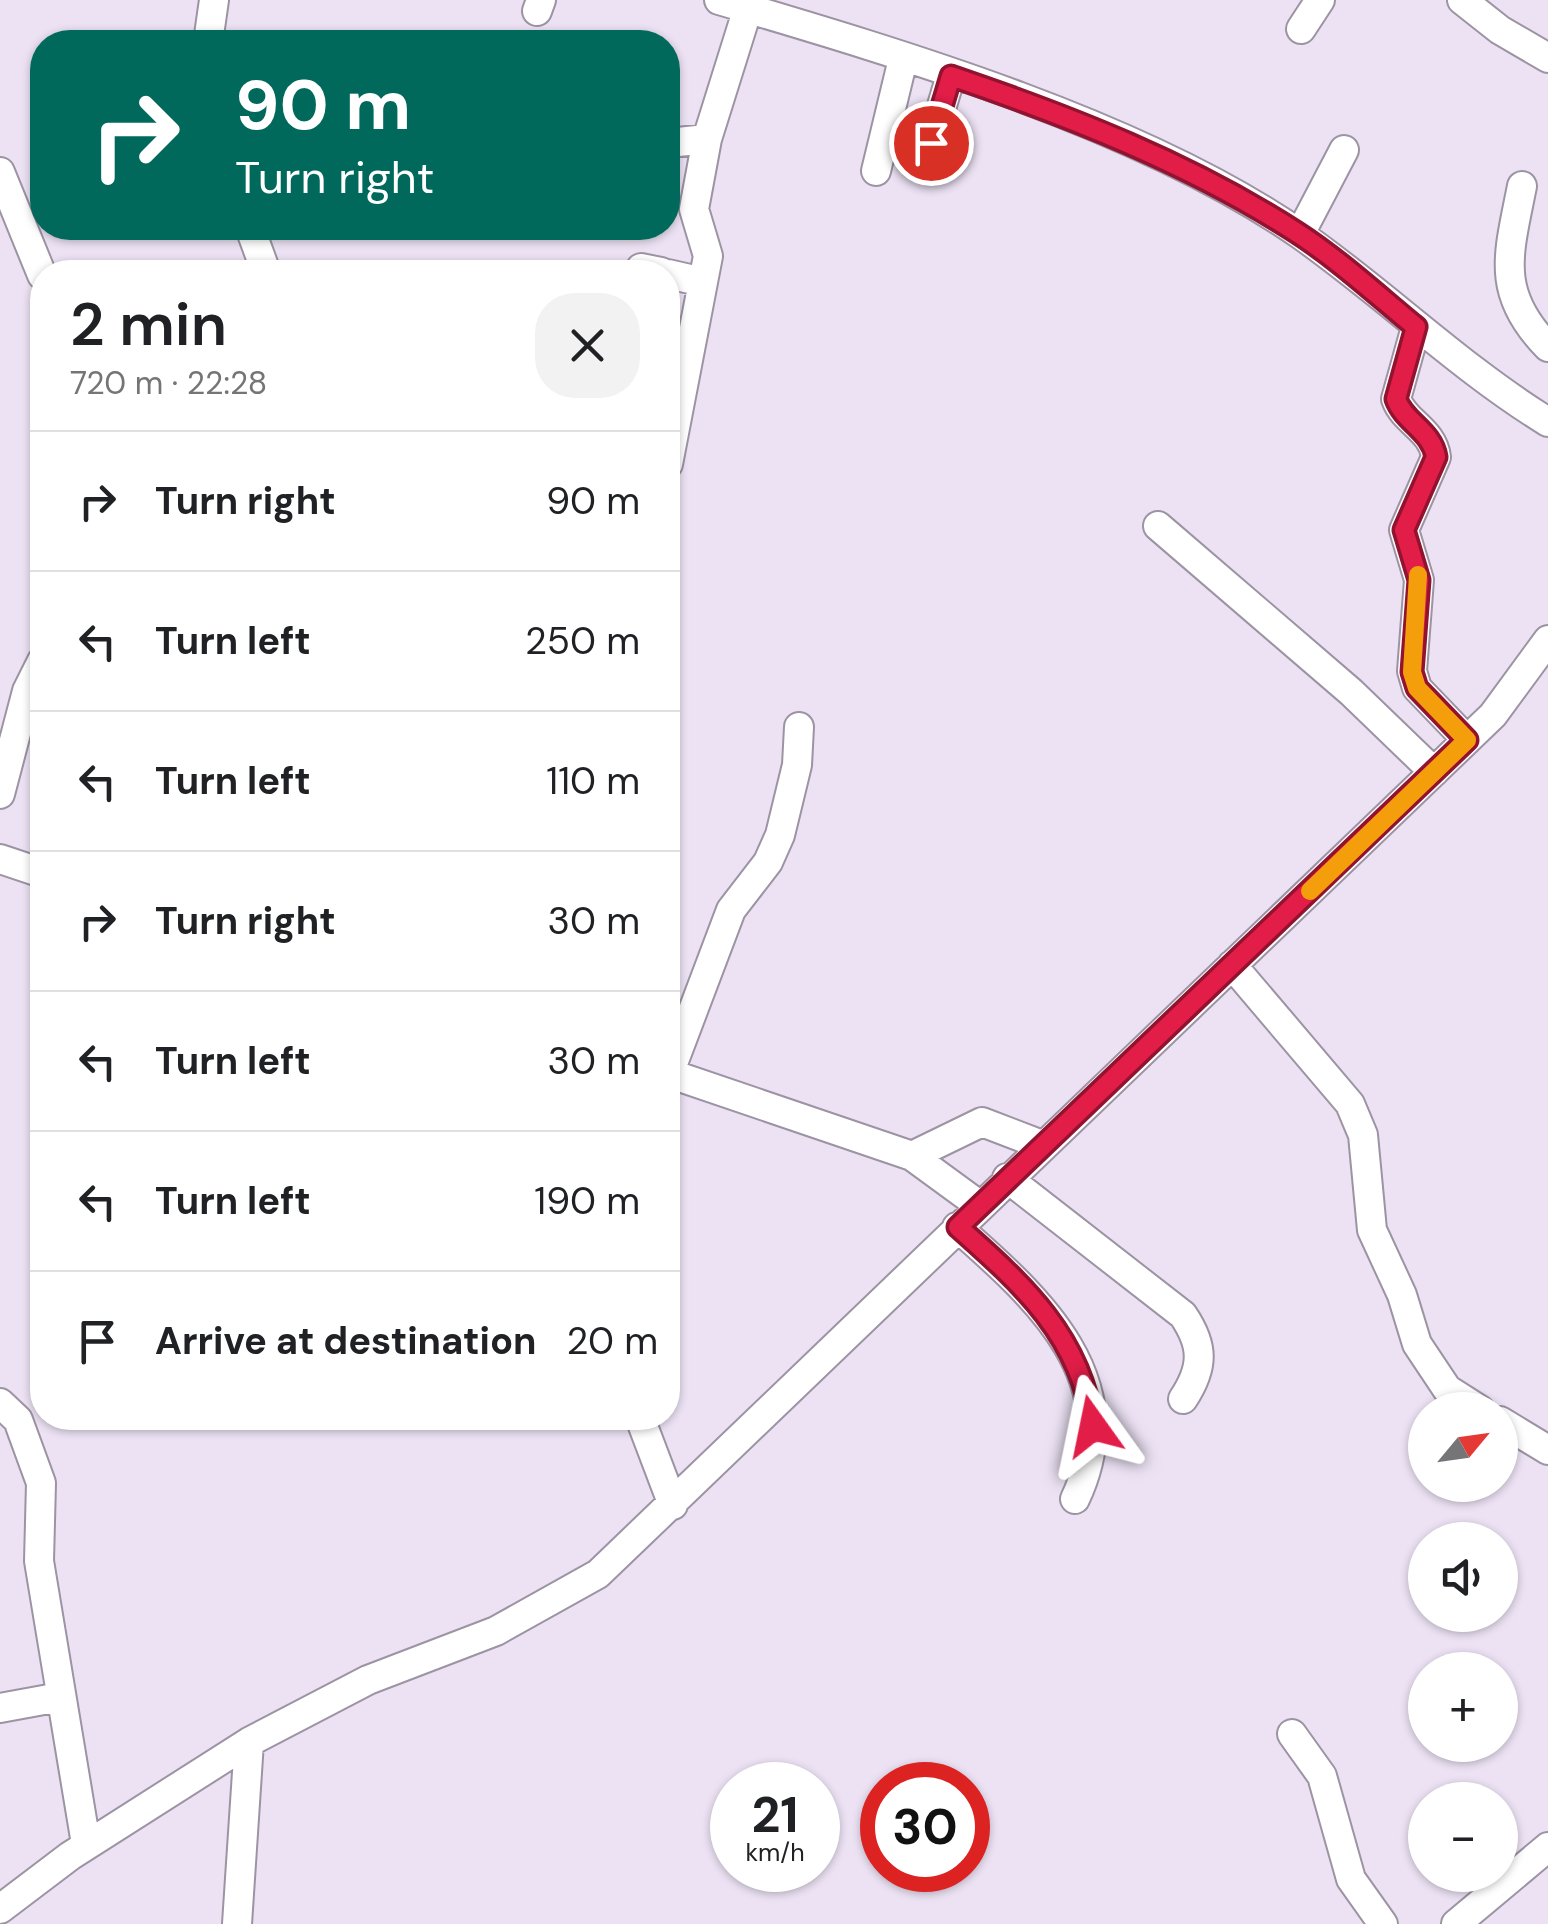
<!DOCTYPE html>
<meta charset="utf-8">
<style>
:root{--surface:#fff;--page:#f2f2f2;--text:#202124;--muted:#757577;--line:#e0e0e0}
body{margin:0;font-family:"DM Sans",sans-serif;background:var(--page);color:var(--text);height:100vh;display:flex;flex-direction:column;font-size:38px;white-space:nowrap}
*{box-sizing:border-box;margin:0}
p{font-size:32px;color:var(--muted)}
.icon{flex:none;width:55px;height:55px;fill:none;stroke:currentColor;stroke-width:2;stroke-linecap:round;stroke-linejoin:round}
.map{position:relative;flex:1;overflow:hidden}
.panel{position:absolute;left:30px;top:260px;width:650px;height:1170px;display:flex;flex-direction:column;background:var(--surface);border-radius:40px;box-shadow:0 2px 8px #0004}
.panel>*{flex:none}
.guide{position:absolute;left:30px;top:30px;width:650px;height:210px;border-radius:40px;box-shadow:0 2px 8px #0004;background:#00695c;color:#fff;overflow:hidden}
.needle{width:65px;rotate:61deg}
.tools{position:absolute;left:1408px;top:1392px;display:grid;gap:20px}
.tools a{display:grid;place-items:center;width:110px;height:110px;border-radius:50%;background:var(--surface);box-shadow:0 2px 8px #0004;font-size:50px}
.speed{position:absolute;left:710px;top:1762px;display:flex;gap:20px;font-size:50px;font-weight:700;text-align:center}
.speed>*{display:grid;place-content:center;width:130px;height:130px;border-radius:50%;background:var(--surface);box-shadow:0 2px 8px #0004;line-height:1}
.speed small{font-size:25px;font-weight:400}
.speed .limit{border:15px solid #d22;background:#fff;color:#111}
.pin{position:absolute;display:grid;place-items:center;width:85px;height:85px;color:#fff;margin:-42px;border:5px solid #fff;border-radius:50%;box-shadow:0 2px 10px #0007}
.me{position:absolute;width:110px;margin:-55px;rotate:348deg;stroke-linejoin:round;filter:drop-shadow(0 0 8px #0008)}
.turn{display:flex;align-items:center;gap:35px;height:210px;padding:0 40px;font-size:45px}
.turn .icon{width:130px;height:130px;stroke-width:2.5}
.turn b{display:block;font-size:70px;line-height:85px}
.round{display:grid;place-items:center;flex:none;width:105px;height:105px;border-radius:40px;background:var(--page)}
.headline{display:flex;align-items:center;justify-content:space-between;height:170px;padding:0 40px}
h1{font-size:60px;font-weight:600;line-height:75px}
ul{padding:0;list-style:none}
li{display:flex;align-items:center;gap:30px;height:140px;padding:0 40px;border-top:2px solid var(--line)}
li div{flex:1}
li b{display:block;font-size:38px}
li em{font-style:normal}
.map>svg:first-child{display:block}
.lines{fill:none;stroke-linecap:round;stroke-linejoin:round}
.minor-casing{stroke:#9c93a3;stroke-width:32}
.minor{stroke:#fff;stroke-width:28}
.route-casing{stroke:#92132f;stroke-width:25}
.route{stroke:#e11d48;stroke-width:18}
.slow{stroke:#f59e0b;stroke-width:18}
</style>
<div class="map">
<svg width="1548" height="1924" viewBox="0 0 1548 1924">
<rect width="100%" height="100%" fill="#ece2f4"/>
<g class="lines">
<g class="minor-casing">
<path id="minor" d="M719,0c183,54 426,126 582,235 84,59 159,133 247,187
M1462,0l38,30 48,28
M537,11l4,-11
M1301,29l19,-29
M208,42l6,-42
M668,143l39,-4
M931,143l20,-68
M876,171l27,-112
M0,172l42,103
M1522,186c-13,67 -28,106 26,161
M250,228l16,44
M1300,234l44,-84
M641,268l20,4
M668,274l35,8
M1416,327l-20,72c8,23 37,31 40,58l-32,73 15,50 -7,91 5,17 50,52
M668,464l40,-208 -14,-47 13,-70 41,-131
M1158,526l193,166 83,80
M0,794l27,-103 15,-30
M0,859l42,14
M1232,965l118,139 13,31 9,95 30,65 15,49 30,45 33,21
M668,1073l244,83 67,49
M669,1074l62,-164 37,-48 12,-27 17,-70 2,-38
M912,1156l70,-34 60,23
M1007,1178l176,137c21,31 21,52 0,84
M957,1227c82,72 174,154 118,272
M0,1403l18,17 23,63 -2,78 47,283
M640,1418l33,87
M1500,1421l48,29
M0,1708l60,-11
M1292,1734l30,42 29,103 32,45
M0,1909l70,-53 179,-114 119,-62 128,-49 102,-57 895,-859 55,-75
M237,1924l12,-182
M1456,1924l92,-77"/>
</g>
<use href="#minor" class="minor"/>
</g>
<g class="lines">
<g class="route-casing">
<path id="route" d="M931,143l20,-67c120,41 238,87 345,156 42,27 81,63 120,95l-20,72c8,23 36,32 40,58l-32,73 15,50 -7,92 5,16 50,52 -509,487c64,57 123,109 135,199"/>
</g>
<use href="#route" class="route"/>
<path class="slow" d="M1310,891l157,-151 -50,-52 -5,-16 6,-97"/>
</g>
</svg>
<div class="tools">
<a><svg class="needle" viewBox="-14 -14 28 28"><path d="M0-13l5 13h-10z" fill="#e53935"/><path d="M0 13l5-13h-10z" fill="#757577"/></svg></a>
<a><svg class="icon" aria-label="sound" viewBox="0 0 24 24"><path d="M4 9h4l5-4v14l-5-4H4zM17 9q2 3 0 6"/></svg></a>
<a>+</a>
<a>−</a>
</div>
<div class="speed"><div>21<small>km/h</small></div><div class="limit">30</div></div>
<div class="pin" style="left:931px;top:143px;background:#d93025"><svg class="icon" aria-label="arrive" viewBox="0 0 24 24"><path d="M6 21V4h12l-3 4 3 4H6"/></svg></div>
<svg class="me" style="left:1093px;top:1426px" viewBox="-20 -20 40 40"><path d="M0-17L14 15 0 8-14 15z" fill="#e11d48" stroke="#fff" stroke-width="4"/></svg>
<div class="guide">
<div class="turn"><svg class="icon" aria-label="right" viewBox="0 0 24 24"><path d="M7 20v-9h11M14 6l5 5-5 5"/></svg><div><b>90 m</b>Turn right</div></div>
</div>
<section class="panel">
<div class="headline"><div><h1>2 min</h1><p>720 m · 22:28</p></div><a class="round"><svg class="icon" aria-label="close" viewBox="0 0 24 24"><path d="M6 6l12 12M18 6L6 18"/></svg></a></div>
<ul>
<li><svg class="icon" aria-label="right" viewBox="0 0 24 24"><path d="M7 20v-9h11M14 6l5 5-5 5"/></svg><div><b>Turn right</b></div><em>90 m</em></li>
<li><svg class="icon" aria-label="left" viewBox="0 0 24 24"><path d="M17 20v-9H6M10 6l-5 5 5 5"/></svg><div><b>Turn left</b></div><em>250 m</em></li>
<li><svg class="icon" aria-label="left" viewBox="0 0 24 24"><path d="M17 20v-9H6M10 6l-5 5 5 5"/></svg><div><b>Turn left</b></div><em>110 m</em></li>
<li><svg class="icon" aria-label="right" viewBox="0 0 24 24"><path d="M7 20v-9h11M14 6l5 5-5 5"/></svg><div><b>Turn right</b></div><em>30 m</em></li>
<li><svg class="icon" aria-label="left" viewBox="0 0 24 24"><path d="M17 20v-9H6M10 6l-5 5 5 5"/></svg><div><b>Turn left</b></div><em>30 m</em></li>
<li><svg class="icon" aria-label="left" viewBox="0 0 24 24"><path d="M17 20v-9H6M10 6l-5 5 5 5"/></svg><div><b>Turn left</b></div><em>190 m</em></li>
<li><svg class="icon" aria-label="arrive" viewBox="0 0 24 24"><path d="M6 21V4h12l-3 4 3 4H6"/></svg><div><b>Arrive at destination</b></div><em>20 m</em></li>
</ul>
</section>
</div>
